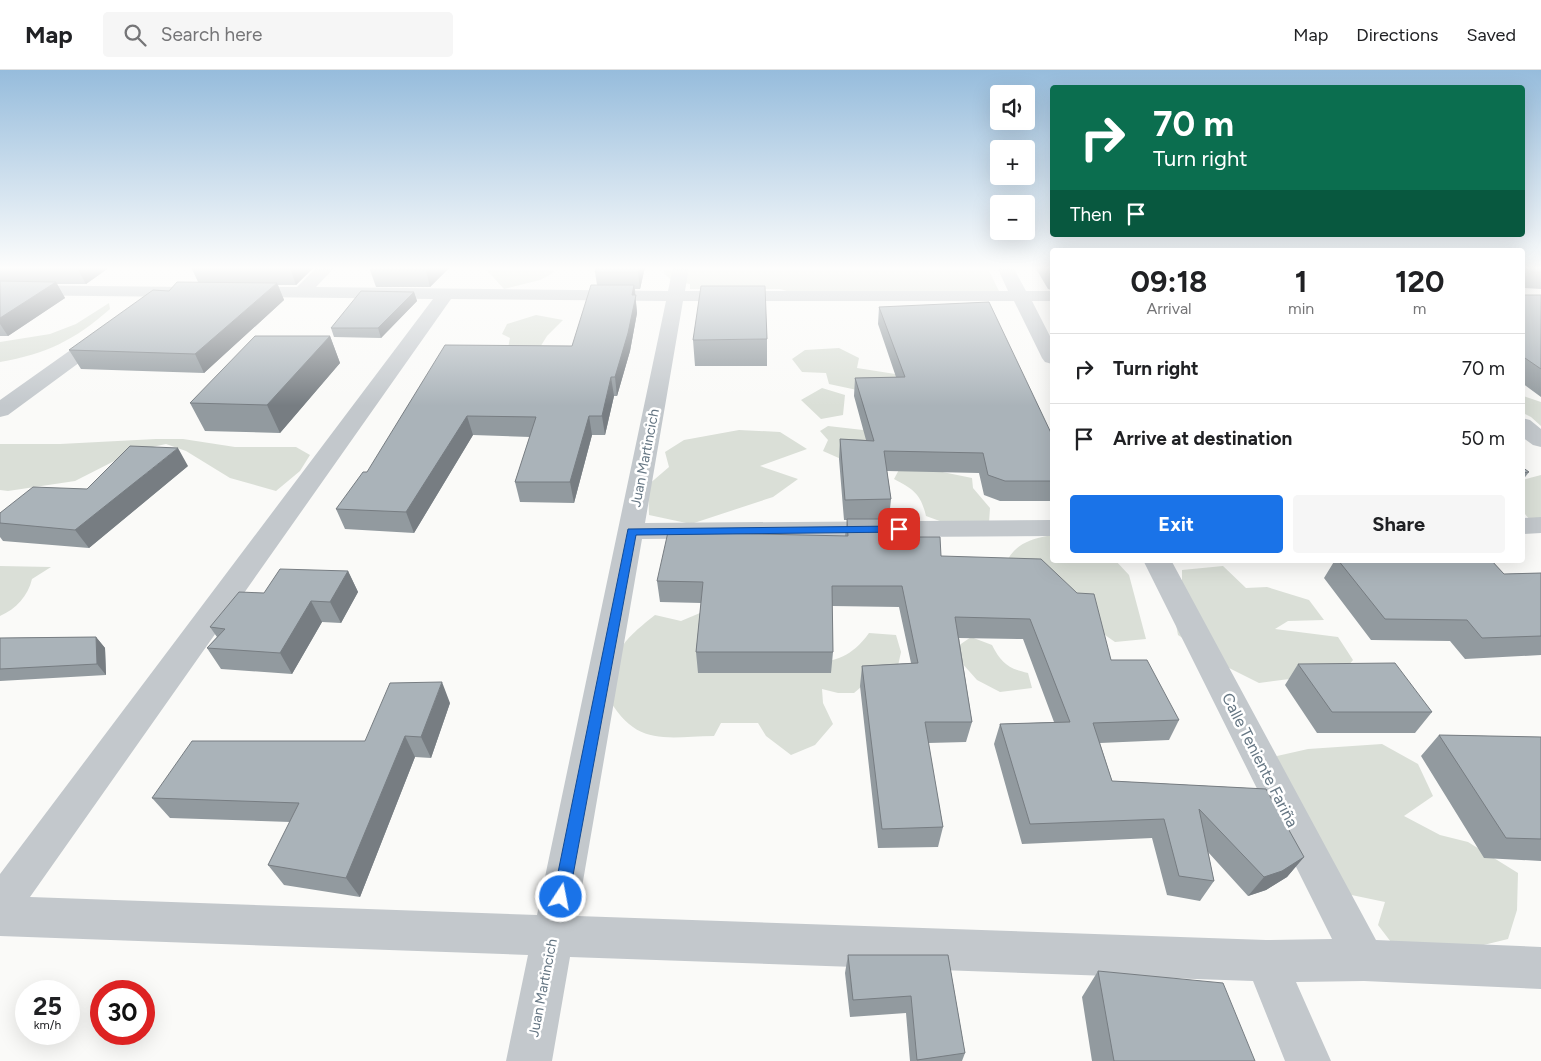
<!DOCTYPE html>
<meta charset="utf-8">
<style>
:root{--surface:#fff;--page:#f6f6f6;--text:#202124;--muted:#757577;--line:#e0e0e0;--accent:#1a73e8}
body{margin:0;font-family:Figtree,sans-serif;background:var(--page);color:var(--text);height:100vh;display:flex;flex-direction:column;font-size:19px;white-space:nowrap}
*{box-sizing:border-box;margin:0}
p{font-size:16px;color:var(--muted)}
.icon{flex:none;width:28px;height:28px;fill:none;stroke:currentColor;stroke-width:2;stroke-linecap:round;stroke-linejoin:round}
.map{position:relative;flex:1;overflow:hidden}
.drawer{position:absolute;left:1050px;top:178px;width:475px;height:315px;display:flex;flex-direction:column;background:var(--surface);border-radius:5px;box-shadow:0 5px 20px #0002}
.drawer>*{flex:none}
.banner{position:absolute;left:1050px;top:15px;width:475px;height:152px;border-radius:5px;box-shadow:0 5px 20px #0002;background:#0b6e4f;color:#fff;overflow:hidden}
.tools{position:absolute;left:990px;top:15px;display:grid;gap:10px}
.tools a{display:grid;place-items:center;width:45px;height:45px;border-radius:5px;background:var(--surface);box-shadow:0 5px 20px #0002;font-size:25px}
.speed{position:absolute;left:15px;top:910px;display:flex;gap:10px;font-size:25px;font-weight:700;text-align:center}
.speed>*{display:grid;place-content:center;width:65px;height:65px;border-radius:50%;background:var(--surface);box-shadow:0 5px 20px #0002;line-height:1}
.speed small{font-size:12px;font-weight:400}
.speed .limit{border:8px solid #d22;background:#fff;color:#111}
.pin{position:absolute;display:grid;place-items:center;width:42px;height:42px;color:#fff;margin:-21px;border-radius:10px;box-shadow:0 2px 8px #0006}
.me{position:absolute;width:55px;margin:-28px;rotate:11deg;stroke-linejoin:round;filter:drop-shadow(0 0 4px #0008)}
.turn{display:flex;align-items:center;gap:18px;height:105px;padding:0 20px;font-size:22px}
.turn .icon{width:65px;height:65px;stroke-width:2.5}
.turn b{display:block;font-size:35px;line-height:42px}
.then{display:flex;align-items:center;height:48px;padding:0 20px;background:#0003;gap:10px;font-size:19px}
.eta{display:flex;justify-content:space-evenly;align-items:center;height:85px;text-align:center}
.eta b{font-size:30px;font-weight:700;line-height:35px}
.action{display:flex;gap:10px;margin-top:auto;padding:10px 20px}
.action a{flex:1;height:58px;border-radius:5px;background:var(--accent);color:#fff;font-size:20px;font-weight:700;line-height:58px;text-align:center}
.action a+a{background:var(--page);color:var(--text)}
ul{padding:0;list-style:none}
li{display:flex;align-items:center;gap:15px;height:70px;padding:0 20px;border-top:1px solid var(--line)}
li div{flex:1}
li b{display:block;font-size:19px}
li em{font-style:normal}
header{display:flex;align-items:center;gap:30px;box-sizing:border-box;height:70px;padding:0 25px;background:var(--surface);border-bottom:1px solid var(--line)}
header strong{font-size:24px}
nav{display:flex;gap:28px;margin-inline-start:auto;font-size:18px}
.search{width:350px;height:45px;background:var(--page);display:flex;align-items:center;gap:12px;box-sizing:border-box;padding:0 18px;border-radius:5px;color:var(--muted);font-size:19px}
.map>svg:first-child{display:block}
.green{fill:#dadfd7}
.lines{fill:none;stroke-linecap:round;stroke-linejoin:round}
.minor{fill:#c3c8cc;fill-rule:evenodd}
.wall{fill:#929a9f}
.shaded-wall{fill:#777d82}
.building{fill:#aab3b9;stroke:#777d82}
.route{fill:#1a73e8;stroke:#114b97}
.labels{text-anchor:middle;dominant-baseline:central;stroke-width:5;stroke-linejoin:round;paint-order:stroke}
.street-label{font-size:14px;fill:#657683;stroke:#fff}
.near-street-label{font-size:16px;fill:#657683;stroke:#fff}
</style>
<header>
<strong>Map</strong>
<div class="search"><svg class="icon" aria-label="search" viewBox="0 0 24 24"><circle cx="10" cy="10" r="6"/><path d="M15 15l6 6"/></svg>Search here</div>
<nav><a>Map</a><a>Directions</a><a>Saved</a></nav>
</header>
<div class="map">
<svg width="1541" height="991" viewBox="0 0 1541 991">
<rect width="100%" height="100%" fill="#fafaf8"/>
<path class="green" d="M484,197h63l8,5 -15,8 -36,9z
M669,197h318l12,24h-10l-17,5 -172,-1 -20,-6h-90v-5l-18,-3 -9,-9z
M109,233l1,6c-35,31 -64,45 -110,53v-20l50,-8 26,-10z
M536,245l27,5 -16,16 -13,21 -26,-9 2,-10 -8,-4 5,-10z
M839,278l20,10 -2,10 51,8 -51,14 -28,-6 -3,-11 -24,-1 -10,-13 13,-9z
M822,318l23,7 -2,20 -22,4 -20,-19z
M1523,326l18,6v24l-10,-9 -8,-4z
M828,356l35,4 40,2 10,34 59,12 1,10 17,20 -1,15 -41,1 -22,-8c-5,-22 -13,-27 -32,-37l7,-13 -51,-3 -27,-12 5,-11 -8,-9z
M739,360l41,2 27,17 -47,17 38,13 -25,18 -82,27 -42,-9 -1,-30 21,-18 -4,-15 19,-12z
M156,369h27l52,8h61l14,8 -10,16 -24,20 -46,-13 -44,-27 -20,-7 -32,7 -59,30 -67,10 -8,-1v-46h60z
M1541,405v52c-25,-14 -18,-21 -19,-47z
M1047,466h5v24h63l14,15 17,64 -31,3 -110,-77c8,-19 22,-25 42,-29z
M0,496l51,1 -19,12c-4,17 -16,30 -32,37z
M1223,496l23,22 21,-1 42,13 15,20 -36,1 -13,8 63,8 15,23 -10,12 -84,11 -36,-18 -45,-30 -4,-21 8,-29v-15z
M700,543l23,8 85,46c29,-8 43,-9 61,-34l27,2 5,17 -5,23 -28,6 -14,12h-16l-16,-4 1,14 10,21 -18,21 -24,10 -25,-19 -8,-13h-37l-7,13c-52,1 -79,11 -108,-42 12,-45 11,-49 49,-79l26,6z
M971,567l21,8c9,18 17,24 36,28l4,15 -32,4 -23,-12 -16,-18 -3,-16z
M1382,674l36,20 15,32 -29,20 36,19 28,7 50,31 -1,37 -9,29 -45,11h-66l-19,-25 7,-23 -43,-9 -76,-99 11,-38 31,-7z"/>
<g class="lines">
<path class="minor" d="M317,197h18l-19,20 352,4 5,-24h16l-4,24h323l-11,-24h16l13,24h26v10h-20l20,39v24l-7,-2 -3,-4 -28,-57h-331l-38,222 407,-3v16l-410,3 -65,377 689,24 66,-1 -189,-379h28l205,380 165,7v42l-177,-8 -68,1 35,79h-46l-32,-80 -683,-24 -18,104h-46l22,-106 -528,-19v-62l433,-575 -189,-2 -6,-1 -3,-4 3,-4 6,-1h53zM451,229l215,2 -129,614 -507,-18z
M0,215l188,2 6,1 3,4 -3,4 -6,1 -188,-2z
M103,260l7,2 3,4 -3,4 -102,75 -8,2v-17l96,-68z
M1522,348l8,2 11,9v18l-8,-2 -11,-8z
M1541,447v16l-19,1v-16z"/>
</g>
<path class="wall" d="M0,197h110l-24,17h-29l8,14 -57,38h-8z
M191,197h123l-18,18h-18l6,15 -80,73 -123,-4 -12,-19 129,-68z
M450,197l-20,20h-54l-6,-17z
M597,197h48l-5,22h-5l2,24 -7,38 -13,45h-3l-9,39h-13l-18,68 -54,-1 -5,-20 15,-45 -57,-2 -59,98 -69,-4 -9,-20 31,-37 205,-126 25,-61 -2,-13z
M1035,197h17v23l-4,-1z
M1522,197h19v22l-19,-1z
M414,222l3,9 -36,37 -47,-1 -3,-9z
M1522,225h19v102l-19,-14z
M879,237l173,128v66h-52l-16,-6 -5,-22 -92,-2 4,28 -2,20 8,18 44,19 170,104 68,60 -10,20 -69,3 12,38 154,8 38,68 -17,20 -21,13 -18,6 -40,-44 6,29 -14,20 -33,-6 -15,-57 -130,6 -28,-100 6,-20 54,-2 -31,-83 -64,-1 13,84 -6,20 -38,1 15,84 -5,20 -60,1 -18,-162 2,-20 49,-3 -12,-56 -67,-1 1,46 -2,21h-133l-2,-21 5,-49 -41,-1 -3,-21 188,-45 2,-16h-3l-5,-61 1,-20 26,1 -12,-44 1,-18 41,-1 -18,-53z
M330,266l10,27 -60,70 -75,-2 -15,-28z
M767,269v27h-72l-2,-26z
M188,396l-99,82 -86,-7 -3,-4v-24l87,-24z
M1522,397l7,5 -7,9z
M1335,490h156l13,14 37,-1v82l-76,4 -15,-18 -79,-1 -47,-62z
M348,501l10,21 -17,31 -19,-1 -30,52 -71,-5 -14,-21 10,-11 -7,-10 54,-34z
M96,567l9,11 1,27 -106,6v-43z
M1298,594l134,48 -17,21h-98l-32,-48z
M450,633l-19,55 -16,-1 -55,140 -76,-12 -16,-20 22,-43 -120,-4 -18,-20 213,-57z
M1439,665l102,2v124l-57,-3 -63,-102z
M848,885h100l17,98 -3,8h-52l-4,-48 -56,4 -5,-44z
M1098,901l157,90h-163l-10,-64z"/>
<path class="shaded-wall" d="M78,197h32l-24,17 -9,-16z
M291,197h23l-18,18 -6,-17z
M429,197h21l-20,20 -4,-17z
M639,197h6l-5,22 -2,-17z
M56,212l9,16 -57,38 -8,-12v-6z
M277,213l7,17 -80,73 -9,-19z
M634,215l3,28 -7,38 -13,45 -2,-19z
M414,222l3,9 -36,37 -3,-10z
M330,266l10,27 -60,70 -13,-28z
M611,307l3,19 -9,39 -3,-19z
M467,346l6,19 -59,98 -8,-21z
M589,346l3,19 -18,68 -4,-21z
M178,378l10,18 -99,82 -14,-18z
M348,501l10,21 -17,31 -11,-21z
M311,531l11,21 -30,52 -12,-21z
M96,567l9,11 1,27 -9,-11z
M442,612l8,21 -19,55 -10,-21z
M405,666l10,21 -55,140 -14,-19z
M1304,787l-17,20 -21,13 -18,6 16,-19z"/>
<path class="building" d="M0,197h78l-1,1h-77z
M191,197h100l-1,1z
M372,197h57l-3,3h-56z
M597,197h42l-1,5h-43z
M1525,197h16v5h-9z
M0,211l56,1 -56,36z
M177,212l100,1 -82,71 -126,-4 84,-60 16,1z
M591,215h43l-2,10h4l-8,38 -13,44h-4l-9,39h-13l-19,66h-55l21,-65 -69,-1 -61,96 -70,-3 27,-37h4l78,-127 127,1z
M701,216h64l2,53 -74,1z
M361,221l53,1 -36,36h-47z
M1522,225h19v74l-19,-13z
M989,232l63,133v46h-47l-17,-6 -5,-22 -99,-2 7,48 -46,1 -5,-61 34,2 -19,-63 50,-1 -26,-70z
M255,266h75l-63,69 -77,-2z
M130,376l48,2 -103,82 -75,-7v-10l33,-26 54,2z
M1522,397l7,5 -7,1z
M847,449h47l3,18h43l1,19 100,3 36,34 17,1 17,66h36l32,60 -86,3 19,58 154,8 38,68 -22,14 -18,6 -65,-68 15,72 -35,-5 -15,-57 -134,5 -30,-100 70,-2 -40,-103 -75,-2 17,105h-47l18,105 -61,2 -20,-163 56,-3 -16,-77h-70l1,66h-137l7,-70 -46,-1 11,-49 180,4z
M1338,490h153l13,14 37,-1v63l-59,2 -15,-18 -82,-1z
M280,499l68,2 -18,31 -19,-1 -31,52 -73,-5 18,-19 -15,-2 29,-35 25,1z
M96,567l1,27 -97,5v-31z
M1395,593l37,49h-100l-34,-48z
M442,612l-21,55 -16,-1 -59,142 -78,-13 31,-62 -147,-5 40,-57h173l25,-58z
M1439,665l102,2v102l-35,-1z
M848,885h100l17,98 -48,7 -6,-64 -58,4z
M1098,901l125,12 32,78h-141z"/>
<linearGradient id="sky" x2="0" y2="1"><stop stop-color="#96bcdc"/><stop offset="0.59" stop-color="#fdfdfc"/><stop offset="1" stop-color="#fdfdfc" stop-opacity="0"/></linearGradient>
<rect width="1541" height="336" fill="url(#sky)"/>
<path class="route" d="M899,456l4,1v5l-267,3 -67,362 -2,6 -6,2 -6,-2 -2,-6 75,-368z"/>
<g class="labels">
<g class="street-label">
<text transform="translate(645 388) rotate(-79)">Juan Martincich</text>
<text transform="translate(543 918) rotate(-79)">Juan Martincich</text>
</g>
<g class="near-street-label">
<text transform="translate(1260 690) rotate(63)">Calle Teniente Fariña</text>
</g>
</g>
</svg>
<div class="tools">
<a><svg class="icon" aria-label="sound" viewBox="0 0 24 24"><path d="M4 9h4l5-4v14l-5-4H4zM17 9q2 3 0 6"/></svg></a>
<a>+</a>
<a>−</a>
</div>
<div class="speed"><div>25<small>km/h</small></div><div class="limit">30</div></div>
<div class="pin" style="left:899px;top:459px;background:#d93025"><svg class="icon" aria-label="arrive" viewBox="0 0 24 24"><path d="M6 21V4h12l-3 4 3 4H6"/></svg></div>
<svg class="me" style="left:561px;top:827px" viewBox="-20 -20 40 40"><circle r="17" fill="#1a73e8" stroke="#fff" stroke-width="3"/><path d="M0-11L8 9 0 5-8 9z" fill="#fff"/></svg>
<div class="banner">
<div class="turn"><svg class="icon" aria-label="right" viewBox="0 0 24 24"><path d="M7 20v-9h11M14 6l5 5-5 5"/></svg><div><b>70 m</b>Turn right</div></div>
<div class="then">Then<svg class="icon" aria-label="arrive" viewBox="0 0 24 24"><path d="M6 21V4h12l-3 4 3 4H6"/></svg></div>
</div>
<section class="drawer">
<div class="eta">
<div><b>09:18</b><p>Arrival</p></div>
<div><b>1</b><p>min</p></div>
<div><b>120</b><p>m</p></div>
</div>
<ul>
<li><svg class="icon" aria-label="right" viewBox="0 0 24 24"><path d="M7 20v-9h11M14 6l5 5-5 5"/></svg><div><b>Turn right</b></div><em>70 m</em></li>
<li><svg class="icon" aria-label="arrive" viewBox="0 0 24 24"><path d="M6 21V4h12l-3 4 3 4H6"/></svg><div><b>Arrive at destination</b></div><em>50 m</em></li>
</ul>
<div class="action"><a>Exit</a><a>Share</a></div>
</section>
</div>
